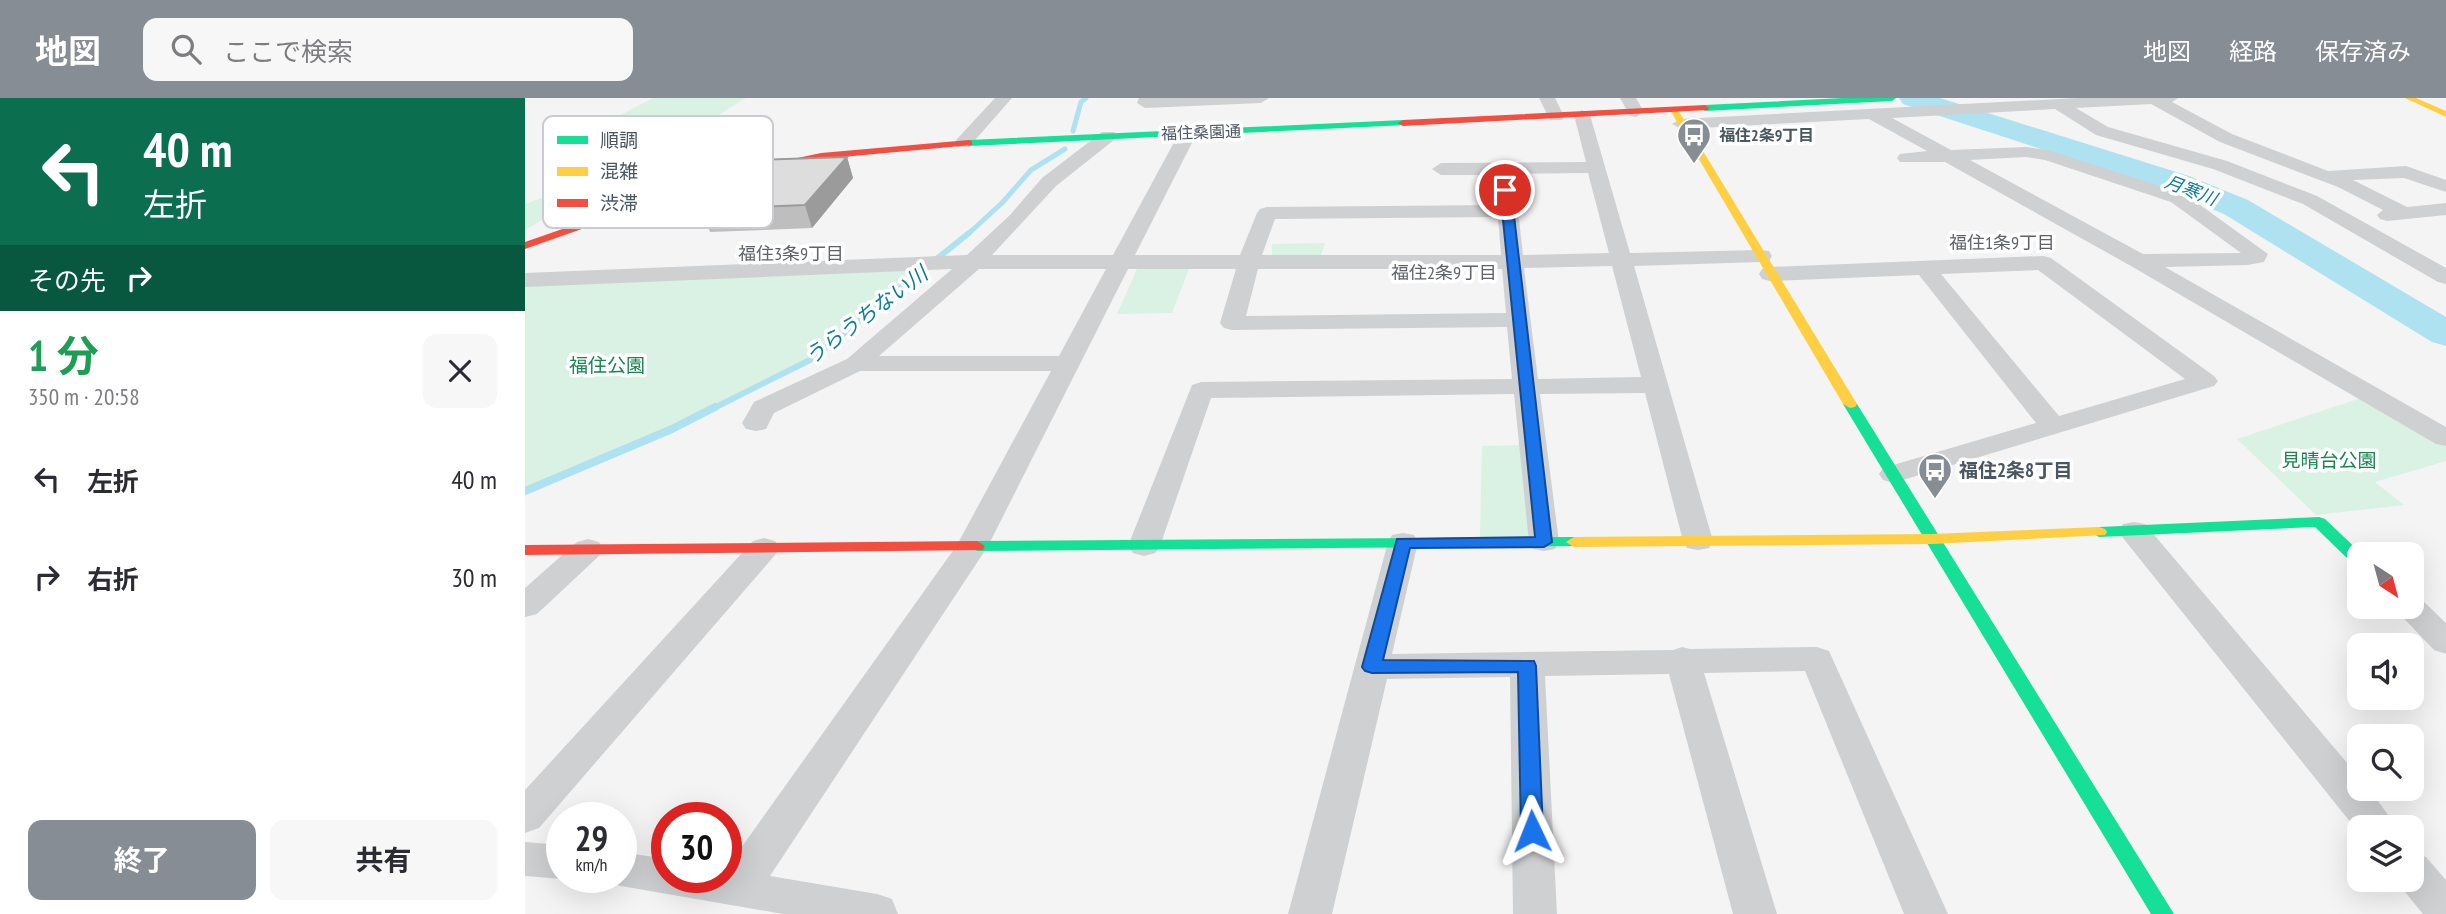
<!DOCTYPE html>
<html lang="ja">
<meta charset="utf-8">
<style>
:root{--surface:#fff;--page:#f7f7f7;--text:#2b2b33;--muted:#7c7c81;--accent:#868d94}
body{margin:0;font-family:"PT Sans Narrow","Noto Sans JP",sans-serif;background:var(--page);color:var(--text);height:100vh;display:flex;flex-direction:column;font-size:26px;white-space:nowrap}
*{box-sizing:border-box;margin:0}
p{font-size:23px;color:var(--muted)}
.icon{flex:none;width:38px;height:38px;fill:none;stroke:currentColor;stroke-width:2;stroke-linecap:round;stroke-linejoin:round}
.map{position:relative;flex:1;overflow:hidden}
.details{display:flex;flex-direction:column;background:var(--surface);width:525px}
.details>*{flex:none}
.guide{background:#0b6e4f;color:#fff;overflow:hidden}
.needle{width:46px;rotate:144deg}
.controls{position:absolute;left:1822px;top:444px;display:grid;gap:14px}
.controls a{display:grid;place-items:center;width:77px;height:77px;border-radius:14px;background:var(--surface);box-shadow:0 7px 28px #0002;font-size:35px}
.speed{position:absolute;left:21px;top:704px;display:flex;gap:14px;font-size:35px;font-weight:700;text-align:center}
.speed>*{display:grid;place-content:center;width:91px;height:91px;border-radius:50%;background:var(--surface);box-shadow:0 7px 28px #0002;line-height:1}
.speed small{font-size:18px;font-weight:400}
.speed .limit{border:10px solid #d22;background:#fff;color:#111}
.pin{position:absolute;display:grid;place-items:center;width:60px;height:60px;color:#fff;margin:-30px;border:4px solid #fff;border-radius:50%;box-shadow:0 2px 7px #0007}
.me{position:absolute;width:77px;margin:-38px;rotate:358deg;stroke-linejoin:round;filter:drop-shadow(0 0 5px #0008)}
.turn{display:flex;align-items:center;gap:24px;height:147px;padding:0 28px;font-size:32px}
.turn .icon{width:91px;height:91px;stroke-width:2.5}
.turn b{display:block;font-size:49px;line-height:60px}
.then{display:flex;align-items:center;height:66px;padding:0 28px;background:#0003;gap:14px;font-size:26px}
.round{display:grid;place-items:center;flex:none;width:74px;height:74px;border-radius:14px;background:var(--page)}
.headline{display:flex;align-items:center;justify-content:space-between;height:119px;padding:0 28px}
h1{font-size:42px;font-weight:700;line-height:52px;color:#1e9e55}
.primary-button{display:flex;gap:14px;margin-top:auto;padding:14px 28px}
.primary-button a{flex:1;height:80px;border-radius:14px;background:var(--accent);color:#fff;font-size:28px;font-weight:700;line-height:80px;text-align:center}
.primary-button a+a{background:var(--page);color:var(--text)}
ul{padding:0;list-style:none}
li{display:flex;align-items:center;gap:21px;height:98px;padding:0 28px}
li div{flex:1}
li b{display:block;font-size:26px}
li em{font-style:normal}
header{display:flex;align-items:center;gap:42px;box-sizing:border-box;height:98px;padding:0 35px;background:var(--accent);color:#fff}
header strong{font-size:33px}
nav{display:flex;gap:38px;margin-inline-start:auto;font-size:24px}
.search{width:490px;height:63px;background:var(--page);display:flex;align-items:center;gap:18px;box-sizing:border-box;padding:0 24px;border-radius:14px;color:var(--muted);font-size:26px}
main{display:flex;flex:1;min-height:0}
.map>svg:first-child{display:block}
.green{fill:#d9f2e3}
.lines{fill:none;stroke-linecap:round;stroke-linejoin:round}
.stream-far2{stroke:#aee2f0;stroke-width:5}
.stream-far1{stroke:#aee2f0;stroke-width:6}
.stream{stroke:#aee2f0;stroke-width:8}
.river{fill:#aee2f0;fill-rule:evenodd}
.street{fill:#ced0d2;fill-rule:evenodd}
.fast{fill:#16e098;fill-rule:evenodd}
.slow{fill:#ffcf43;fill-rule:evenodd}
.jam{fill:#f24e42;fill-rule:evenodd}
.wall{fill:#bebebf}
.shaded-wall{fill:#9b9b9b}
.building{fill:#ddddde;stroke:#9b9b9b;stroke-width:2}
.route{fill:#1a73e8;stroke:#114b97;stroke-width:2}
.labels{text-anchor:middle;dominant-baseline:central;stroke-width:7;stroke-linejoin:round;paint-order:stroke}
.far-street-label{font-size:16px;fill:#4a5661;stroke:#fff}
.far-poi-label{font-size:16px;font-weight:bold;fill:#4a5661;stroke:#fff;text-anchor:start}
.far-water-label{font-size:18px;font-style:italic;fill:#0c7c9b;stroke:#fff}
.far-neighbourhood-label{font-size:18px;fill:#5f6368;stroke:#fff}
.park-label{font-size:19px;fill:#17864f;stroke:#fff}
.poi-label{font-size:19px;font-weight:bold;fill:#4a5661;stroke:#fff;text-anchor:start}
.water-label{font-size:21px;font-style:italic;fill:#0c7c9b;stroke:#fff}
.key{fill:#fff;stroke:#c9ccd0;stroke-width:2}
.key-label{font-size:19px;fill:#4a5661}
</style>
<header>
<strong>地図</strong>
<div class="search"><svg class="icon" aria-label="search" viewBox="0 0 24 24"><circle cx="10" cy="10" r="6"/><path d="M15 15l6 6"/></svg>ここで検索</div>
<nav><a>地図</a><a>経路</a><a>保存済み</a></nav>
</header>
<main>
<section class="details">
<div class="guide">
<div class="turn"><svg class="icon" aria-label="left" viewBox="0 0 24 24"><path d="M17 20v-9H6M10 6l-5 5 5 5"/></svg><div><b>40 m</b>左折</div></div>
<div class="then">その先<svg class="icon" aria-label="right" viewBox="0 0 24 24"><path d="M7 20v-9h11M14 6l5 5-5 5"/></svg></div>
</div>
<div class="headline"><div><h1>1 分</h1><p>350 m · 20:58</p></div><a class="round"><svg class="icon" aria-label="close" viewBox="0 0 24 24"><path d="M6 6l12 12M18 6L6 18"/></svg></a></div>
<ul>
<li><svg class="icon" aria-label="left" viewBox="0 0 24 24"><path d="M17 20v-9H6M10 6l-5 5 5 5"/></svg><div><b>左折</b></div><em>40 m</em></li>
<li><svg class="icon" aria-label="right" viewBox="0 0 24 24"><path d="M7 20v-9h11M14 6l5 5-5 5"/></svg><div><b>右折</b></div><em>30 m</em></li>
</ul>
<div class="primary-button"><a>終了</a><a>共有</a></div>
</section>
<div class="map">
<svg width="1921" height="816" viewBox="0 0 1921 816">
<rect width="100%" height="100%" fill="#f4f4f4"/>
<path class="green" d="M128,0h93l-88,54 -50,-2 -9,-7 18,-26z
M95,71h10l-105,61v-26l64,-24 6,-5z
M800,145l-5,15 -48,-2v-12z
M398,170l-116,91 -139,69 -143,60v-202z
M612,171h52l-17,44 -55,1z
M1839,299l82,47v17l-71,21 29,23 -88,10 -79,-76z
M1003,347l6,94 -54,-2 2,-91z"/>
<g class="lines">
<path class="stream-far2" d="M548,33l8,-29 5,-4
M442,137l35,-32 29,-33 34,-21"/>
<path class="stream-far1" d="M187,311l100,-50 157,-126"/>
<path class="stream" d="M0,393l147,-62 43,-22"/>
<path class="river" d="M1374,0h41l249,78 59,24 198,117v29l-14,-4 -208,-128 -57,-24 -264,-86z"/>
<path class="street" d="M470,0h17l-43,49h-12l-3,-4 3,-4z
M614,0h130l-8,5 -116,5 -8,-5z
M1014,0h16l9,18 -2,4h-12z
M1095,0h16l8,14 -8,5 -6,-1z
M1552,0h101l-6,4 60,32 96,37 78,-5 40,14v12l-42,-14 -51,2 54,27 39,-4v12l-59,6 -7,-2 -3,-4 6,-5 -45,-23 -118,-45 -69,-38 -75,4 32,19 119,34 90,35 129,72v16l-8,-2 -135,-78 -90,-35 -117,-34 -41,-26 -163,9 59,32 75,-3 22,3 137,44 83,60 -4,8 -16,3 -83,2 281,160v19l-10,-2 -305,-178 -186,-104h-45l-3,-4 3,-4 27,-3 -58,-32 -188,10 -9,-5 9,-5zM1501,59l19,3 126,42 70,51 -98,1 -173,-94z
M1057,12l8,5 40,138 131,-3 8,1 3,5 -3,5 -8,1 -127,4 79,275 -4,7 -11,2 -11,-2 -4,-7 -38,-148 -105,1 19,148 -4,7 -11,2 -11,-2 -4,-7 -15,-148 -303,4 -51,148 -5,7 -11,3 -11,-3 -5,-7 64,-161 9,-3 311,-3 -5,-52 -275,3 -8,-2 -4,-5 16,-54h-108l-140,277 -218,330 107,18 15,5 6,15h-115l-162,-28 -15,-5 -2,-4h17v-25l46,7v18h59v-8l231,-324 94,-174h-191l-86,42 -8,16 -10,2 -10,-2 -4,-6 12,-21 93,-43 105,-90 -427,18v-14l442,-18 43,-40 32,-37 60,-46h12l3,4 -3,4 -58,46 -64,69h121l66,-122 9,-5 9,5 -62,122h105l17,-42 3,-4 7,-2 230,-2 -2,-30h-54l-9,-6 9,-6 145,-1 -12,-47zM1063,75l21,80 -86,2 -9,-81zM973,119l3,38h-239l13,-36zM1087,168l29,111 -103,2 -14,-111zM454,171h127l-47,87h-180zM733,171h244l4,44 -260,3z
M1518,158l8,2 163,118 4,5 -4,5 -321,97 -10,-3 -4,-6 4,-6 153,-45 -117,-148 -149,6 -8,-2 -3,-5 3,-5 8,-2zM1513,172l147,109 -126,37 -118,-142z
M1609,424l11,2 214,253v12h10l29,39h-39v5l-236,-295 -4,-7 4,-7z
M878,435l11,2 4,7 -26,112 281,-4 9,-3 8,2 127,-2 12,4 119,263h-44l-99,-243 -101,2 73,241h-44l-64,-240 -124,2 12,238h-44l-3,-237 -123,2 -55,235h-44l100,-372 4,-7z
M239,440l11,3 5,7 -5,7 -236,273 -14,5v-43l228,-249z
M63,441l11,3 5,7 -5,7 -62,58 -12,3v-29l52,-46z
M1886,499l10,2 25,24v31l-12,-4 -41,-43h18z
M0,744l37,3v32h7l-7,2 -37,-3z
M1886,754l15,5 20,23v34h-23l-27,-33 15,-1z"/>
<path class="fast" d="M1318,0h53l-4,3 -187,10 -4,-3 4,-3z
M878,22l3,1v4l-437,21 -5,-3 5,-3z
M1325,302l7,4 317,510h-23l-308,-510z
M1794,419l6,2 38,36h-4v10l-6,-1 -38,-37 -216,10 -8,-5 8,-5z
M1049,439l6,1 2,4 -2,4 -603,5 -8,-5 8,-5z"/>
<path class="slow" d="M1880,0h11l30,13v6z
M1146,10l7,2 179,294 -2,3 -5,1 -7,-4 -173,-294z
M1574,429l6,2 2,3 -2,3 -173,9 -358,3 -8,-5 8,-5 358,-3z"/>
<path class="jam" d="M1180,7l4,3 -1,2 -305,16 -5,-3 5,-3z
M444,42l3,1v4l-151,14 -100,21 -196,69v-7l193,-67 103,-22z
M452,443l8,5 -2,4 -458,5v-10z"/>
</g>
<path class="wall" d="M322,59l6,21 -41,50 -102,4 -9,-23z"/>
<path class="shaded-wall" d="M322,59l6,21 -41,50 -7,-23z"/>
<path class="building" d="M322,59l-42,48 -104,4 50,-49z"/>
<path class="route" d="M980,89l6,3 41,352 -8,5 -134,1 -27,112 151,1 2,5 7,165 -3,6 -8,3 -7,-3 -4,-6 -3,-159 -146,1 -7,-2 -3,-4 35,-128 138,-2 -35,-347z"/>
<defs>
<g id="bus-pin" transform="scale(1.75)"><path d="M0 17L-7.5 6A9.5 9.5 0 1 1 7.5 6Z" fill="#868d94" stroke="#fff"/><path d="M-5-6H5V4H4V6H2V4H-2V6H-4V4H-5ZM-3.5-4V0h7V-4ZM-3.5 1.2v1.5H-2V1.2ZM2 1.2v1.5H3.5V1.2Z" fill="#fff"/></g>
</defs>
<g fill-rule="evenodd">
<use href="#bus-pin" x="1169" y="37"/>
<use href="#bus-pin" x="1410" y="372"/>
</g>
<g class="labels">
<g class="far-street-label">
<text transform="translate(676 34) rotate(-2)">福住桑園通</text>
</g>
<g class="far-poi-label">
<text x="1194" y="37">福住2条9丁目</text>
</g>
<g class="far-water-label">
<text transform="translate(1666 92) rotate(21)">月寒川</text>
</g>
<g class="far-neighbourhood-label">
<text x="1477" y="144">福住1条9丁目</text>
<text x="266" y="155">福住3条9丁目</text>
<text x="919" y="174">福住2条9丁目</text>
</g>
<g class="park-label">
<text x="82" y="267">福住公園</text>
<text x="1804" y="362">見晴台公園</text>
</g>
<g class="poi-label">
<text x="1434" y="372">福住2条8丁目</text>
</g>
<g class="water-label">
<text transform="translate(341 217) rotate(-37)">うらうちない川</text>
</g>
</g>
<rect x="18" y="18" width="230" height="112" rx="10" class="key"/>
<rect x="32" y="38" width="31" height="8" fill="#16e098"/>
<rect x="32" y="69" width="31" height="9" fill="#ffcf43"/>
<rect x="32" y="101" width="31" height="8" fill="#f24e42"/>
<g class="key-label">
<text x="75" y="49">順調</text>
<text x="75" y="80">混雑</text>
<text x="75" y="112">渋滞</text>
</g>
</svg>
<div class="controls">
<a><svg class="needle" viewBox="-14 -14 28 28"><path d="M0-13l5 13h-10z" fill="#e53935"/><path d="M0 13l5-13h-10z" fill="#7c7c81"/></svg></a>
<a><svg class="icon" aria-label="sound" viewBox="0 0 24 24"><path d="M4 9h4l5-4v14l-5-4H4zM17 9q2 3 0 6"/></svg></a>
<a><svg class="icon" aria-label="search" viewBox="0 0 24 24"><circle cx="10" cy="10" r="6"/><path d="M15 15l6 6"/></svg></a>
<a><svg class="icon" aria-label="layers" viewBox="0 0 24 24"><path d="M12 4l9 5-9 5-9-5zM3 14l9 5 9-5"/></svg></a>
</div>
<div class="speed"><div>29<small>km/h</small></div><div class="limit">30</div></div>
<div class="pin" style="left:980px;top:92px;background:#d93025"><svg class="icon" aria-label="arrive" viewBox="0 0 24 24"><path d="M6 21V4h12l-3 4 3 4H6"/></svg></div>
<svg class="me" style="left:1007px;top:733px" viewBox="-20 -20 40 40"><path d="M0-17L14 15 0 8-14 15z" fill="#1a73e8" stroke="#fff" stroke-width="4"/></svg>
</div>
</main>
